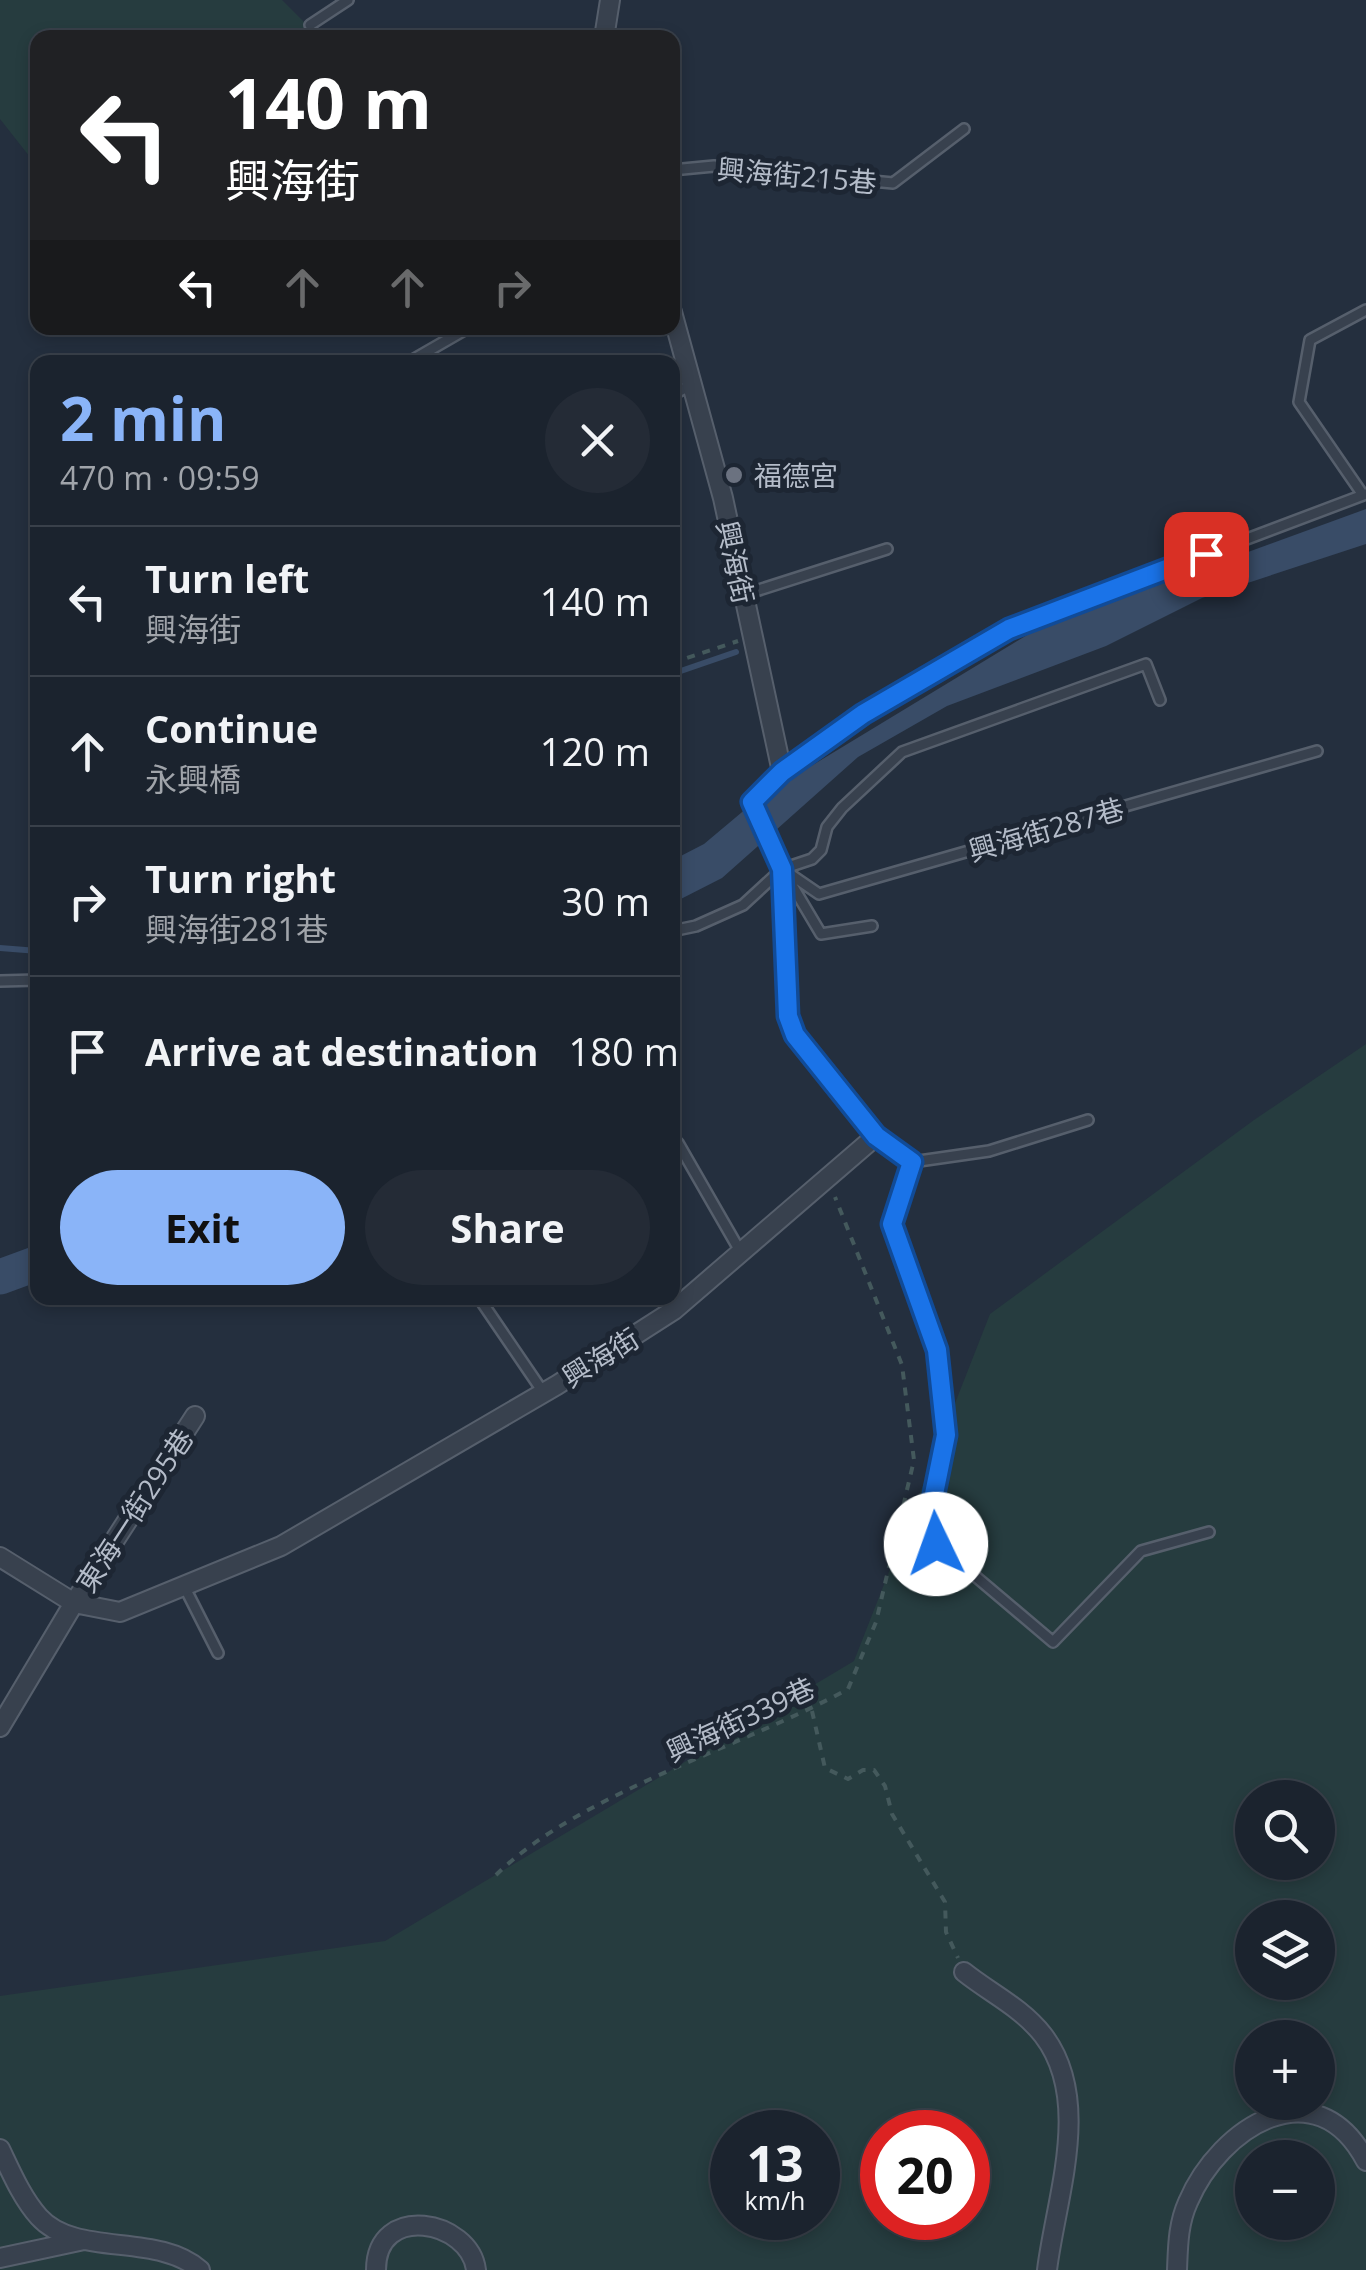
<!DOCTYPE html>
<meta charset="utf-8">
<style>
:root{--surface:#1b232e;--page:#242b36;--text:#f1f3f6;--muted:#a0a4aa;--line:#39404a;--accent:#8ab4f8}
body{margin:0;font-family:"Open Sans","Noto Sans TC",sans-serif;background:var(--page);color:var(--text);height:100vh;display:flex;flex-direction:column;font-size:38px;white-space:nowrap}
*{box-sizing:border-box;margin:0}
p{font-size:32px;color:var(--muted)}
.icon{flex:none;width:55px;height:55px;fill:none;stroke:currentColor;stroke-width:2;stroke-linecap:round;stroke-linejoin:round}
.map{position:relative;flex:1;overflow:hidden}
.side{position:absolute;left:30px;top:355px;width:650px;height:950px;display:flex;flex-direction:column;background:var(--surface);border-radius:20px;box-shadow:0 5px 15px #0003,0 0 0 2px var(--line)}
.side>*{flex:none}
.banner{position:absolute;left:30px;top:30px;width:650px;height:305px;border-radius:20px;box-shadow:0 5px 15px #0003,0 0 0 2px var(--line);background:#202124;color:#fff;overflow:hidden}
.fabs{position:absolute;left:1235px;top:1780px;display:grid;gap:20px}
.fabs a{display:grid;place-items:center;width:100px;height:100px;border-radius:50%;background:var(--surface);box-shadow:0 5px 15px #0003,0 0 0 2px var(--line);font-size:50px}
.speed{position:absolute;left:710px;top:2110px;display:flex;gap:20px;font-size:50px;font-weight:700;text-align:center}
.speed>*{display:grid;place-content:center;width:130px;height:130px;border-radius:50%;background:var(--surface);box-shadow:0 5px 15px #0003,0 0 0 2px var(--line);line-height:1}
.speed small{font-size:25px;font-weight:400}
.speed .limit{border:15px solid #d22;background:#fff;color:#111}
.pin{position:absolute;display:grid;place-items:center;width:85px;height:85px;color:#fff;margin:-42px;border-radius:20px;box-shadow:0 5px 15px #0006}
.me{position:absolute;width:110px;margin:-55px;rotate:357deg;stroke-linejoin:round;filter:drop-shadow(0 0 8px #0008)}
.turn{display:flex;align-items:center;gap:35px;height:210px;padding:0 30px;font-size:45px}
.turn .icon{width:130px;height:130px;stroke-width:2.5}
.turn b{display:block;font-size:70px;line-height:85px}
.lanes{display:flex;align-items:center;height:95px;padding:0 30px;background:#0003;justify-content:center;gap:50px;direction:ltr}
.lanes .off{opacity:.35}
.round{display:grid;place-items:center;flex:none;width:105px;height:105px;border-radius:52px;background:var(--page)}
.head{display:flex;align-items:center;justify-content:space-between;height:170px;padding:0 30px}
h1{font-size:60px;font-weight:700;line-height:75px;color:var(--accent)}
.button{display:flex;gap:20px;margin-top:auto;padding:20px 30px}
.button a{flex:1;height:115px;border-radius:60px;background:var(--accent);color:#111;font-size:40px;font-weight:700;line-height:115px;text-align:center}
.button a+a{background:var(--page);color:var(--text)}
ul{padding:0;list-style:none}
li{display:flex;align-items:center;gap:30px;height:150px;padding:0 30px;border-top:2px solid var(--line)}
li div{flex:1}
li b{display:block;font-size:38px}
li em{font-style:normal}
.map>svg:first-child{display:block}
.green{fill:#263c3f;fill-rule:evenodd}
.water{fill:#394c67}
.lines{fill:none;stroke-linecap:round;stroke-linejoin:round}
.stream{stroke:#394c67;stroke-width:6}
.river{stroke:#394c67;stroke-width:35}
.lane-casing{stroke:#565f6c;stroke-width:14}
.street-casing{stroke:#565f6c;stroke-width:22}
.path{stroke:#44595c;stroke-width:4;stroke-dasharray:8 8;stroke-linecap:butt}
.lane{stroke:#38414e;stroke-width:9}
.street{stroke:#38414e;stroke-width:18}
.route-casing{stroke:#114b97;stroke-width:25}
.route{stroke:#1a73e8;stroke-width:18}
.worship-dot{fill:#6b7280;stroke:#1d2633;stroke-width:4}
.labels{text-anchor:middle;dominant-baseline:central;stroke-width:10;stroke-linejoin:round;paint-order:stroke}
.street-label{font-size:28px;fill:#b4bcc9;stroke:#1d2633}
.poi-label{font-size:28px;fill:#b4bcc9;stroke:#1d2633;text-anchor:start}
</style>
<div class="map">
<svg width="1366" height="2270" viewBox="0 0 1366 2270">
<rect width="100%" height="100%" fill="#242f3e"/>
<path class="green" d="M0,0h282l37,37 -281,1 -1,128 -37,-47z
M1366,1044v1226h-1366v-274l385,-55 469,-280 136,-347 264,-194zM1252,1798h66v64h-66zM1252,1918h66v64h-66zM1252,2038h66v64h-66zM732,2132h86v86h-86zM882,2132h86v86h-86zM1252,2158h66v64h-66z"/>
<path class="water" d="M1366,509v35l-164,54 -96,48 -159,60 -89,51 -136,121 -49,25v-43l31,-16 56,-47 277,-168z"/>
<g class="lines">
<path class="stream" d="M672,674l64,-22
M0,948l38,3"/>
<path class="river" d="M0,1277l38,-14"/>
<g class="lane-casing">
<path id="lane" d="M310,25l38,-25
M672,170l42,-4 179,17 71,-54
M409,362l59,-34
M672,395l19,-10
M1363,495l-64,-93 11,-62 56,-30
M743,595l144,-46
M782,772l81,-58 146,-85 357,-135
M784,870l35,24 498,-143
M786,875l35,59 51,-8
M672,931l24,-5 47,-21 39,-36 30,-10 9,-9 6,-23 15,-19 60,-56 244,-88 14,36
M0,981l38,-1
M876,1136l36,26 77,-11 99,-31
M678,1143l62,108
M912,1162l-20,61 45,127 9,85 -12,59 -3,33 5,16 117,99 88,-91 68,-19
M479,1298l64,94
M184,1586l34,67"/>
</g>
<g class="street-casing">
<path id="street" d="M604,38l6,-38
M0,1557l74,46 46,9 161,-66 276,-161 117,-75 202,-174 -81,-101 -7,-20 -6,-146 -30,-66 30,-31 -59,-274 -51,-186
M0,1727l74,-124 121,-187
M964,1972c26,21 57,35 79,63 50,65 13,162 4,235
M0,2149c11,23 22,49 39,68 37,41 118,15 161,53
M0,2258l84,-18
M376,2270c0,-68 94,-50 100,0
M1177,2270c1,-24 1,-46 11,-68 32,-75 128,-136 178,-41"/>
</g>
<path class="path" d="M672,663l66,-22
M812,1711l13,57 23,11 15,-9h11l11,16 7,28 53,88 1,30 12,26
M496,1875c83,-82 247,-128 352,-186l28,-67 38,-162 -12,-95 -67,-168"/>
<use href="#lane" class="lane"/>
<use href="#street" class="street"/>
</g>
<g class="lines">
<g class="route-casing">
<path id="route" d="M936,1544l-5,-17 3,-33 12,-59 -9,-85 -45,-126 20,-62 -36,-26 -81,-101 -7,-19 -6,-147 -30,-67 30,-30 81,-58 146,-85 197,-75"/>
</g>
<use href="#route" class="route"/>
</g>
<circle class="worship-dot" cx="734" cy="475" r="10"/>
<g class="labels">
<g class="street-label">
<text transform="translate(797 175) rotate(5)">興海街215巷</text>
<text transform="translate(736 562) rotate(78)">興海街</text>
<text transform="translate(1046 829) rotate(-16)">興海街287巷</text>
<text transform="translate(600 1357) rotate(-32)">興海街</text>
<text transform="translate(134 1510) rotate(-57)">東海一街295巷</text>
<text transform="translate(740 1719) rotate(-25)">興海街339巷</text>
</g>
<g class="poi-label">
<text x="754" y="475">福德宮</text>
</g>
</g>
</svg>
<div class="fabs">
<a><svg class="icon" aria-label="search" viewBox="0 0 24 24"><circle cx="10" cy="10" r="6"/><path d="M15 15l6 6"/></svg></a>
<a><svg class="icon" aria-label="layers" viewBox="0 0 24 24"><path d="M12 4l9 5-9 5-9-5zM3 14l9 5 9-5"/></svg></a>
<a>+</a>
<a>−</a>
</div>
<div class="speed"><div>13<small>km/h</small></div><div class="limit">20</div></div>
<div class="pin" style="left:1206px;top:554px;background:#d93025"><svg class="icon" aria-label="arrive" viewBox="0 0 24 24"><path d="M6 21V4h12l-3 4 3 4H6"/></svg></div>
<svg class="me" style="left:936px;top:1544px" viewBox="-20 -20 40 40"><circle r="19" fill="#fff"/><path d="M0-13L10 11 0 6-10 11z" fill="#1a73e8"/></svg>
<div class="banner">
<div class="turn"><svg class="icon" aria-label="left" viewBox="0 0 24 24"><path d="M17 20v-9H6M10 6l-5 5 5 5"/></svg><div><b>140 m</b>興海街</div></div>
<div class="lanes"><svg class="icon" aria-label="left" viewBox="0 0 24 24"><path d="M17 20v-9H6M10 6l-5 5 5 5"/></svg><svg class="icon off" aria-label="ahead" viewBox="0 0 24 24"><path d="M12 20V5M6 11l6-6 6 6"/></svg><svg class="icon off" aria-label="ahead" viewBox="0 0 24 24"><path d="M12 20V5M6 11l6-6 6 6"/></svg><svg class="icon off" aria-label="right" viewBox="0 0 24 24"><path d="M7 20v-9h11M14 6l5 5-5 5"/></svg></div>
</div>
<section class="side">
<div class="head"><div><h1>2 min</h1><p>470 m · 09:59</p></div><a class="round"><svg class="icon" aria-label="close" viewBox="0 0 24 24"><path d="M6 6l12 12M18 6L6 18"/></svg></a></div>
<ul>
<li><svg class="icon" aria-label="left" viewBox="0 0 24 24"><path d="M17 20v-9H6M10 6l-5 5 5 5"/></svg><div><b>Turn left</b><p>興海街</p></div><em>140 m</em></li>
<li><svg class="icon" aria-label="ahead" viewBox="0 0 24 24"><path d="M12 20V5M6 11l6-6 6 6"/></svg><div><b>Continue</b><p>永興橋</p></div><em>120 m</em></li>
<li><svg class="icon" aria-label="right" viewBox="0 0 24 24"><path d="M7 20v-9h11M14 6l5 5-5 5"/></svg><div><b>Turn right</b><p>興海街281巷</p></div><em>30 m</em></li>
<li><svg class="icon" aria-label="arrive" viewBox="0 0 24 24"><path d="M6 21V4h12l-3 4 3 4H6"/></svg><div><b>Arrive at destination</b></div><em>180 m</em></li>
</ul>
<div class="button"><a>Exit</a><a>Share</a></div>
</section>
</div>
